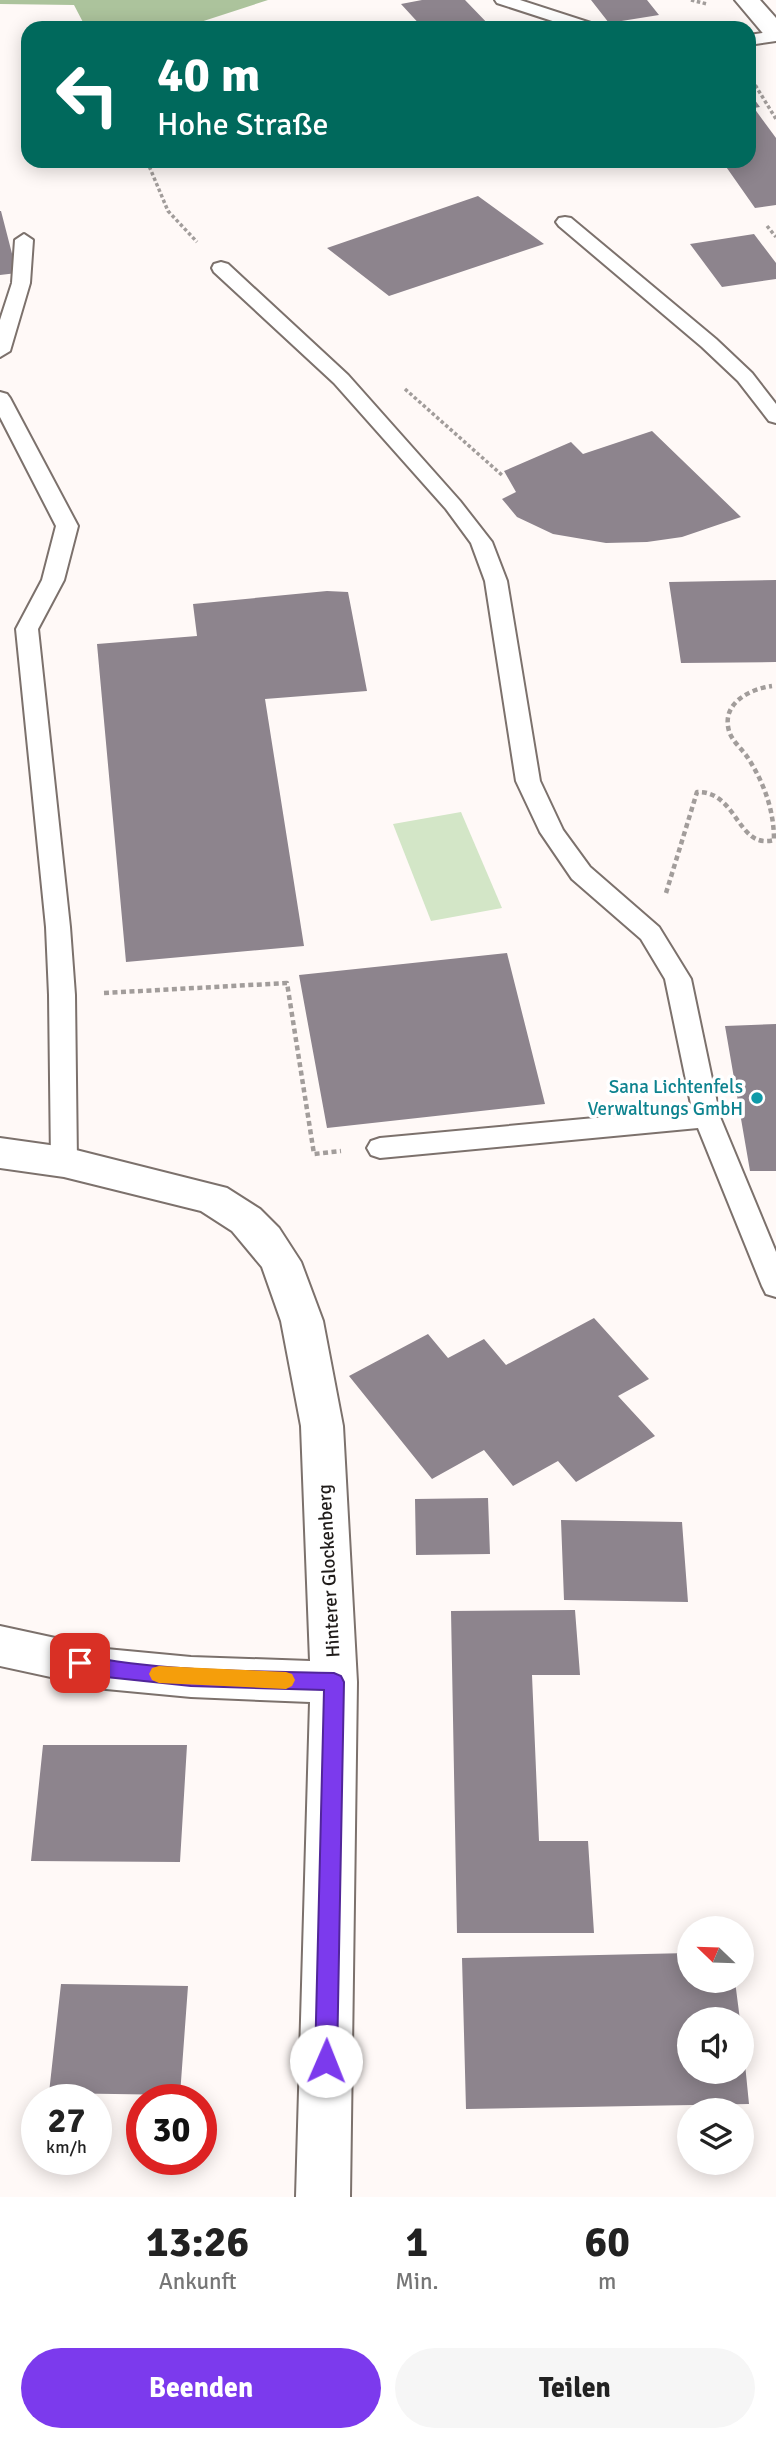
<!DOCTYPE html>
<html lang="de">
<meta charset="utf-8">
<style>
:root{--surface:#fff;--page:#f6f6f6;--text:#222;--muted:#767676;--accent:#7c3aed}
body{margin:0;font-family:Signika,sans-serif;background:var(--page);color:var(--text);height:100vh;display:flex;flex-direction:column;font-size:26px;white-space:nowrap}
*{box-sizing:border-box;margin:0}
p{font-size:23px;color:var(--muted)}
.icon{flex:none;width:38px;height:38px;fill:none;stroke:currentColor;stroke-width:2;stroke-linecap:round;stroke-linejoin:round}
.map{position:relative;height:2197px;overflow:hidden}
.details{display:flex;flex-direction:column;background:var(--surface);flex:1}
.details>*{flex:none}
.top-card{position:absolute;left:21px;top:21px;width:735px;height:147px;border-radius:21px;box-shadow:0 4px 18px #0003;background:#00695c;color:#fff;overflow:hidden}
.needle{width:46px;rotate:293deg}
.controls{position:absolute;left:677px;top:1916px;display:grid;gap:14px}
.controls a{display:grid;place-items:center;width:77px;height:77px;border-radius:50%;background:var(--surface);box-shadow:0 4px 18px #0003;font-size:35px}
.speed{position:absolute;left:21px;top:2084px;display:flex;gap:14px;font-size:35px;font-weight:700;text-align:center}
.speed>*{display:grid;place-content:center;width:91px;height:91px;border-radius:50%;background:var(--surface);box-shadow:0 4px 18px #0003;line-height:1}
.speed small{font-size:18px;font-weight:400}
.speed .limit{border:10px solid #d22;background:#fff;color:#111}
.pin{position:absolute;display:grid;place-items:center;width:60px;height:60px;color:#fff;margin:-30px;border-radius:14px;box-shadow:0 4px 10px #0006}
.me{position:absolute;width:77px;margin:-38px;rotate:1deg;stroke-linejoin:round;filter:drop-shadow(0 0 5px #0008)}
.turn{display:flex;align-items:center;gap:24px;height:147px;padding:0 21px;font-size:32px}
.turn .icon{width:91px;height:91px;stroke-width:2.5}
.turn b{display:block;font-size:49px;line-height:60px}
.eta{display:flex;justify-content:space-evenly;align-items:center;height:119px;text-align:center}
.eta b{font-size:42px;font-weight:800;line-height:49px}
.action{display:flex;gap:14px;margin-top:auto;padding:14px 21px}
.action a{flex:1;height:80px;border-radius:42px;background:var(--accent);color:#fff;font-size:28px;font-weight:800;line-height:80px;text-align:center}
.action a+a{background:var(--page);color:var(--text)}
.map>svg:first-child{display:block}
.green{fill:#d3e6c7}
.forest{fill:#acc39c}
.building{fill:#8d848d}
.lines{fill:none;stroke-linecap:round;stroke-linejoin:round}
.service-casing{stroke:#7c716c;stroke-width:4}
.minor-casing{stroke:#7c716c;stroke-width:4}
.path-far1{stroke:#a29d9b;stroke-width:3.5;stroke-dasharray:3.5 2.5;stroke-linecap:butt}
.path{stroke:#a29d9b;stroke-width:4.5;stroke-dasharray:5 3.5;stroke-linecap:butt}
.service{fill:#fff;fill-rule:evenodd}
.minor{fill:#fff;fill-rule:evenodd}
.route{fill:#7c3aed;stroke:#51269a;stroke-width:2}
.slow{fill:#f59e0b}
.culture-dot{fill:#0f9aa8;stroke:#fff;stroke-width:2.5}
.labels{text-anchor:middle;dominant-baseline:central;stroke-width:7;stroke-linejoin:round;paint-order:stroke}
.culture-label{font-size:19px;fill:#0d838f;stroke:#fff;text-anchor:end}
.street-label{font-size:19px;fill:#201c1a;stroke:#fff}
</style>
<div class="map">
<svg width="776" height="2197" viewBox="0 0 776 2197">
<rect width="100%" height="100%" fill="#fff9f7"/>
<path class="green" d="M461,812l41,96 -71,13 -38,-97z"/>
<path class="forest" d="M0,0h268l-86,28h-96l-12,-23 -74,-1z"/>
<path class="building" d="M422,0h43l27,28h-69l-22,-24z
M591,0h56l12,15 -50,8z
M749,92l11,15 -6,1 22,30v67l-21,3 -33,-47h27z
M478,196l66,48 -155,52 -62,-48z
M0,211h1l16,62 -17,2z
M754,234l22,29v16l-54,8 -32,-43z
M652,431l89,86 -59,20 -35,5 -41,1 -53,-9 -36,-17 -15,-18 14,-7 -12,-21 67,-29 12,12z
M776,580v82l-95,1 -12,-81z
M327,591l21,1 19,99 -102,8 39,247 -178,16 -29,-318 100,-8 -4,-32z
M507,953l38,151 -218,24 -28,-153z
M776,1024v147h-26l-25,-145z
M594,1318l55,61 -31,17 37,40 -79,46 -18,-21 -45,25 -29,-36 -52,29 -83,-103 79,-42 20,24 36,-19 22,26z
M488,1498l2,56 -74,1 -1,-56z
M561,1520l121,2 6,80 -124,-2z
M575,1610l5,65h-48l7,166h49l6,92h-137l-6,-322z
M43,1745h144l-7,117 -149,-1z
M690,1953v28h45l5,39h-50v52h52l2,-18 5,50 -283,5 -4,-151z
M61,1984l127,2 -8,109 -131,-2z"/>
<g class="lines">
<g class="service-casing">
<path id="service" d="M495,0h25l77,25 2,3h-25l-77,-25z
M776,31v10l-27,4v-10z
M565,217l6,1 145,121 36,34 24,31v19l-7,-2 -31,-40 -36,-34 -143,-121 -3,-4 3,-4z
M24,234l9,6 -3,43 -20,68 -10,6v-37l12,-37 3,-43z
M221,262l7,2 120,111 112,126 32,41 15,39 33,200 23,49 27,37 69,60 32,52 29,138 56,135v45l-10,-3 -4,-8 -64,-158 -318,30 -9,-3 -4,-7 4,-7 9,-3 312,-29 -27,-130 -24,-40 -69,-60 -32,-47 -24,-51 -31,-200 -14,-38 -25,-34 -112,-126 -120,-111 -2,-4 2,-4z
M0,392l7,2 3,4 68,128 -14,54 -26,49 32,298 5,68 2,167 -4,7 -9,3 -9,-3 -4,-7 -2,-167 -3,-68 -30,-298 26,-49 14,-54 -56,-109z"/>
</g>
<g class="minor-casing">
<path id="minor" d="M735,0h25l16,18v22l-9,-2z
M0,1138l64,9 163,41 33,21 19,19 22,34 22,59 20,105 14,256 -7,515h-54l14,-495 -119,-5 -85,-8 -106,-23v-40l106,23 85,8 119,4 -9,-235 -20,-105 -19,-54 -30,-36 -31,-20 -137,-34 -64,-9z"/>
</g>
<path class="path-far1" d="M691,0l16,4
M749,75l27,44
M147,161l21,50 29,31
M767,226l9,11
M405,389l98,87"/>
<path class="path" d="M666,893l31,-101c41,-1 40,58 77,48 0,-30 -10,-57 -26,-82 -6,-9 -16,-17 -19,-27 -8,-28 21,-42 43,-45
M104,993l183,-10 27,171 27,-3"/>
<use href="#service" class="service"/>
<use href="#minor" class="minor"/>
</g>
<path class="route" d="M80,1655c83,17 170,16 254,18l7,3 3,6 -7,379 -3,8 -8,3 -7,-3 -4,-8 9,-371 -133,-4 -85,-9 -33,-8 -3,-6 3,-6z"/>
<path class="slow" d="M159,1666l127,6 6,2 3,6 -3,6 -6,3 -127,-6 -7,-3 -3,-6 3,-6z"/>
<circle class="culture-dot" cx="757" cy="1098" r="7"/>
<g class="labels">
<g class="culture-label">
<text x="743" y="1087">Sana Lichtenfels<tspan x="743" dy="22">Verwaltungs GmbH</tspan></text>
</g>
<g class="street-label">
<text transform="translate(329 1571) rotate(-93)">Hinterer Glockenberg</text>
</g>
</g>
</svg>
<div class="controls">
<a><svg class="needle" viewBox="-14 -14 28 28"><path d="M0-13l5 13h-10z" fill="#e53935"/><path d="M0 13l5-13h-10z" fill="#767676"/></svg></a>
<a><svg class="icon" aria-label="sound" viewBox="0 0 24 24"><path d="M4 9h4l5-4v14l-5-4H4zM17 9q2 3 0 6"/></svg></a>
<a><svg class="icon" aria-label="layers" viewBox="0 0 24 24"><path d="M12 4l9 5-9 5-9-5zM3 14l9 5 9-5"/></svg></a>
</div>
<div class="speed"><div>27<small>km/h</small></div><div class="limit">30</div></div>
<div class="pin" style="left:80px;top:1663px;background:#d93025"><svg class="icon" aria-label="arrive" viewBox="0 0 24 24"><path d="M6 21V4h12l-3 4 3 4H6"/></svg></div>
<svg class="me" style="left:326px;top:2061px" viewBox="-20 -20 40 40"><circle r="19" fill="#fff"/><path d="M0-13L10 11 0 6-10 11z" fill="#7c3aed"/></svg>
<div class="top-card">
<div class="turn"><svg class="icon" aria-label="left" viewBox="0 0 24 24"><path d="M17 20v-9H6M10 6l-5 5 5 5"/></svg><div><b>40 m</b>Hohe Straße</div></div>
</div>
</div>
<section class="details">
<div class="eta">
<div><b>13:26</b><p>Ankunft</p></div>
<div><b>1</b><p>Min.</p></div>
<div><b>60</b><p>m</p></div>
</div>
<div class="action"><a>Beenden</a><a>Teilen</a></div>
</section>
